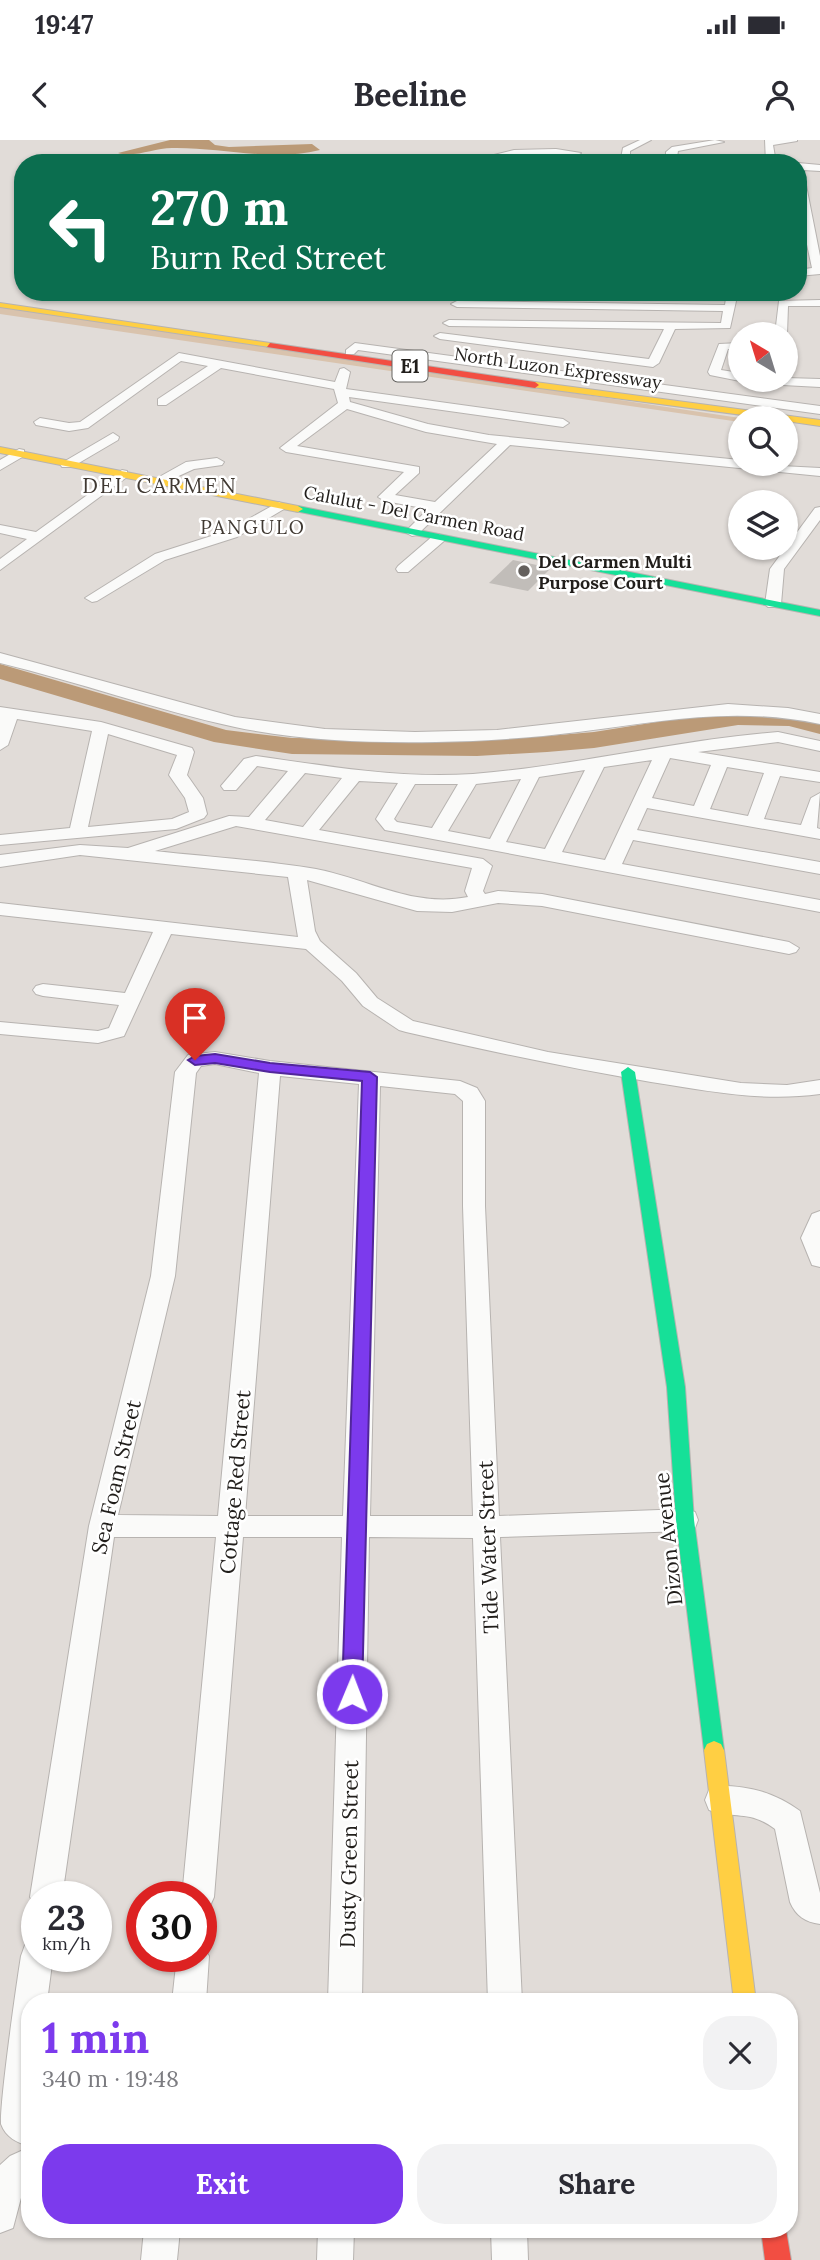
<!DOCTYPE html>
<meta charset="utf-8">
<style>
:root{--surface:#fff;--page:#f2f2f3;--text:#2b2b33;--muted:#7c7c81;--accent:#7c3aed}
body{margin:0;font-family:Lora,serif;background:var(--page);color:var(--text);height:100vh;display:flex;flex-direction:column;font-size:26px;white-space:nowrap}
*{box-sizing:border-box;margin:0}
p{font-size:23px;color:var(--muted)}
.icon{flex:none;width:38px;height:38px;fill:none;stroke:currentColor;stroke-width:2;stroke-linecap:round;stroke-linejoin:round}
.map{position:relative;flex:1;overflow:hidden}
.details{position:absolute;left:21px;top:1853px;width:777px;height:245px;display:flex;flex-direction:column;background:var(--surface);border-radius:28px;box-shadow:0 2px 5px #0004}
.details>*{flex:none}
.banner{position:absolute;left:14px;top:14px;width:793px;height:147px;border-radius:28px;box-shadow:0 2px 5px #0004;background:#0b6e4f;color:#fff;overflow:hidden}
.needle{width:46px;rotate:322deg}
.controls{position:absolute;left:728px;top:182px;display:grid;gap:14px}
.controls a{display:grid;place-items:center;width:70px;height:70px;border-radius:50%;background:var(--surface);box-shadow:0 2px 5px #0004;font-size:35px}
.speed{position:absolute;left:21px;top:1741px;display:flex;gap:14px;font-size:35px;font-weight:700;text-align:center}
.speed>*{display:grid;place-content:center;width:91px;height:91px;border-radius:50%;background:var(--surface);box-shadow:0 2px 5px #0004;line-height:1}
.speed small{font-size:18px;font-weight:400}
.speed .limit{border:10px solid #d22;background:#fff;color:#111}
.pin{position:absolute;display:grid;place-items:center;width:60px;height:60px;color:#fff;margin:-72px -30px;border-radius:50% 50% 50% 0;rotate:-45deg;box-shadow:0 0 7px #0007}
.pin .icon{rotate:45deg}
.me{position:absolute;width:77px;margin:-38px;rotate:1deg;stroke-linejoin:round;filter:drop-shadow(0 0 5px #0008)}
.turn{display:flex;align-items:center;gap:24px;height:147px;padding:0 21px;font-size:32px}
.turn .icon{width:91px;height:91px;stroke-width:2.5}
.turn b{display:block;font-size:49px;line-height:60px}
.round{display:grid;place-items:center;flex:none;width:74px;height:74px;border-radius:28px;background:var(--page)}
.summary{display:flex;align-items:center;justify-content:space-between;height:119px;padding:0 21px}
h1{font-size:42px;font-weight:700;line-height:52px;color:var(--accent)}
.button{display:flex;gap:14px;margin-top:auto;padding:14px 21px}
.button a{flex:1;height:80px;border-radius:28px;background:var(--accent);color:#fff;font-size:28px;font-weight:700;line-height:80px;text-align:center}
.button a+a{background:var(--page);color:var(--text)}
.status{display:flex;justify-content:space-between;align-items:center;height:49px;padding:0 35px;background:var(--surface);direction:ltr}
.status svg{height:19px;fill:currentColor}
header{display:flex;justify-content:space-between;align-items:center;height:91px;padding:0 21px;background:var(--surface);font-size:32px;font-weight:700}
.map>svg:first-child{display:block}
.green{fill:#d9c3ad}
.water{fill:#bb9a77}
.lines{fill:none;stroke-linecap:round;stroke-linejoin:round}
.river{fill:#bb9a77;fill-rule:evenodd}
.building{fill:#c1bdb9}
.street-casing{stroke:#b7b3b0;stroke-width:2}
.fast-casing{stroke:#b7b3b0;stroke-width:2}
.slow-casing{stroke:#b7b3b0;stroke-width:2}
.jam-casing{stroke:#b7b3b0;stroke-width:2}
.street{fill:#fafaf9;fill-rule:evenodd}
.fast{fill:#16e098;fill-rule:evenodd}
.slow{fill:#ffcf43;fill-rule:evenodd}
.jam{fill:#f24e42;fill-rule:evenodd}
.route{fill:#7c3aed;stroke:#51269a;stroke-width:2}
.poi-dot{fill:#64605d;stroke:#fff;stroke-width:2.5}
.labels{text-anchor:middle;dominant-baseline:central;stroke-width:5;stroke-linejoin:round;paint-order:stroke}
.far-street-label{font-size:18px;fill:#211e1b;stroke:#fff}
.far-poi-label{font-size:18px;font-weight:bold;fill:#211e1b;stroke:#fff;text-anchor:start}
.shield{fill:#fff;stroke:#64625f;stroke-width:2}
.shield-label{font-size:19px;font-weight:bold;fill:#211e1b}
.far-neighbourhood-label{font-size:19px;letter-spacing:2px;fill:#403932;stroke:#fff}
.far-quarter-label{font-size:21px;letter-spacing:2px;fill:#403932;stroke:#fff}
.street-label{font-size:21px;fill:#211e1b;stroke:#fff}
</style>
<div class="status"><b>19:47</b><svg viewBox="0 0 49 12"><path d="M0 12V9h3v3zM5 12V6h3v6zM10 12V3h3v9zM15 12V0h3v12zM26 1h20v11H26zM47 4h2v5h-2z"/></svg></div>
<header><svg class="icon" aria-label="back" viewBox="0 0 24 24"><path d="M15 5l-7 7 7 7"/></svg>Beeline<svg class="icon" aria-label="person" viewBox="0 0 24 24"><circle cx="12" cy="8" r="4"/><path d="M4 21q1-7 8-7t8 7"/></svg></header>
<div class="map">
<svg width="820" height="2120" viewBox="0 0 820 2120">
<rect width="100%" height="100%" fill="#e1dcd8"/>
<path class="green" d="M0,167l740,111v4l-740,-108z"/>
<path class="water" d="M170,0h39l6,5 14,2 83,-3 8,6c-49,12 -99,-3 -148,-2 -18,0 -37,10 -54,5z"/>
<g class="lines">
<path class="river" d="M0,524l226,66 66,8 185,2 70,-4 47,-4 144,-23 52,1 30,8v16l-31,-8 -51,-1 -144,23 -47,4 -70,4 -185,-2 -78,-12 -214,-63z"/>
</g>
<path class="building" d="M513,420l38,8 -23,23 -39,-8z"/>
<g class="lines">
<g class="street-casing">
<path id="street" d="M640,0h11l-21,11v12h-10l3,-15z
M715,0l9,2 -46,9 -2,12h-10v-11l6,-5z
M765,0h32v1l-24,4 3,18h-10z
M514,10l42,-1 25,4 -5,3h-62l-20,7h-10l6,-7z
M730,18l3,1 2,4h-10z
M798,23l22,2v6l-17,-1 17,86v18l-22,2v-6l14,-2 -14,-66z
M727,152h11l-8,36 -55,1 -16,34 -6,4 -213,-28 -6,-3 6,-3 209,26 15,-30 -215,-3 -6,-3 6,-3 272,3 2,-12 -266,-4 -6,-3 6,-3 268,4z
M820,160v6h-32l-1,28h-12l4,-33z
M355,203l465,63v8l-462,-64 -4,4h-8v-4z
M740,203v6h-12l-7,21 19,3v7h3l-3,1 -30,-6 -2,-3 11,-28z
M179,213l156,29 5,-13 4,-1 6,4 -4,17 217,30 6,4 -6,4 -214,-30 1,5 78,22 61,11 251,25v4l80,4v8l-310,-31 -93,90 -5,1 -7,-4 23,-23 -43,-8 -7,-4 26,-25 -118,-20 -6,-4 58,-45 -4,-14 -113,-21 -55,37h-8v-6l50,-33 -27,-5 -93,67 -19,3 -33,-6 -2,-3 6,-4 29,5 11,-1zM347,269l79,23 71,12 -62,58 -40,-7 24,-22v-6l-122,-21z
M786,238l34,1v8l-56,-3 -6,-4h28z
M113,293l6,4 -1,3 -46,27h-10l-2,-3z
M19,309l5,1v6l-24,14v-10z
M217,318l7,4 -2,3 -28,4 -35,16 -7,-4 34,-19z
M122,330l5,1v6l-127,93v-11l27,-20 -27,-6v-8l36,7z
M279,362l7,4 -2,3 -47,28 -72,23 -68,41 -5,1 -7,-4 70,-44 72,-23z
M820,367v13l-36,49 -3,35 -3,3h-10l-3,-3 5,-35 45,-61z
M439,394l7,4 -2,3 -36,31h-10l-2,-3 2,-3 36,-31z
M0,513l235,64 90,12 90,3 82,-2 231,-26 60,4 32,6v10c-87,-18 -156,-3 -242,8 -47,6 -95,9 -142,10 -67,1 -136,-1 -201,-15 -79,-17 -156,-45 -235,-64z
M0,567l101,15 91,26 2,4 -7,23 16,23 4,16 -3,4 -28,11 -176,16v-10l70,-7 22,-97 -75,-12 -9,26 -8,5zM108,594l69,21 -8,20 16,23 4,14 -17,7 -84,8z
M778,592l42,9v10l-42,-9 -80,10 122,20v10l-40,-6 -16,43 37,6 10,-27 9,-5 -3,35 3,1v10l-173,-31 -10,22 183,32v12l-187,-34 -11,24 198,36v12l-435,-82 -9,-11 22,-36 -39,-2 -40,49 164,29 9,7 -9,25 2,3 13,-3 44,3 247,48 10,6 -3,4 -7,2 -247,-48 -44,-3 -46,9 -35,-1 -110,-31 8,51 5,10 36,32 21,25 36,23 135,31 193,31 46,2 33,-5v14c-58,8 -112,-3 -169,-12 -82,-14 -163,-31 -245,-50l-7,-2 -36,-24 -21,-25 -36,-32 -135,-15 -47,102 -26,7 -98,-9v-12l98,9 11,-3 10,-23 -76,-9 -7,-2 -3,-4 3,-4 7,-2 82,9 28,-61 -153,-17v-12l298,34 -10,-60 -208,-22 -80,12v-12l80,-10 48,3 101,-32 20,1 39,-46 -31,-5 -21,24h-12l-3,-4 23,-27 12,-3c72,10 144,23 217,18 102,-8 203,-34 305,-42zM670,618l41,7 -17,41 -42,-8zM652,620l-47,100 -43,-8 42,-85zM727,627l37,6 -16,43 -38,-7zM585,630l-40,79 -39,-7 33,-65zM305,633l37,5 -39,49 -38,-7zM521,639l-31,60 -42,-8 28,-47zM415,644h43l-26,44 -35,-6 -3,-3zM236,686l236,42 -7,23 3,6c-55,11 -100,-18 -152,-28 -53,-9 -108,-12 -161,-18z
M215,912l55,9 190,20 17,7 8,13v105l14,310 186,-7 10,3 3,8 -3,8 -10,3 -185,6 22,465h-34l-15,-464 -104,-1 -7,465h-34l14,-465h-99l-29,360 -5,11 -8,3v-14h-19l34,-360h-102l-52,360h-25v11l-7,-11 59,-371 62,-250 24,-204 13,-17zM215,924l44,9 -41,443 -100,-1 57,-239 21,-203 5,-7zM280,936l79,8 -16,432h-98zM380,946l75,8 8,7v105l10,310h-103z
M820,1071v56l-8,-2 -11,-27 11,-24z
M720,1646c31,0 55,7 80,25l20,82v31c-15,-2 -24,-8 -30,-22l-15,-73c-27,-20 -39,-9 -66,-19l-4,-10 4,-10z
M37,1800v16h16l-6,46h-17v145c-13,-5 -24,-9 -29,-23 -1,-24 15,-136 20,-168l4,-11z
M201,1804l8,12 -3,46h-34l5,-46h24z
M30,2007v38l-8,9 -9,34 -13,5v-68l10,-9z
M144,2090h36l-3,30h-36z
M318,2090h36l-1,30h-36z
M491,2090h36l1,30h-36z"/>
</g>
<g class="fast-casing">
<path id="fast" d="M298,366l522,104v6l-525,-105 -2,-2z
M628,927l7,5 50,315 9,133 30,230 -3,6 -7,3 -7,-3 -3,-6 -28,-230 -9,-133 -46,-315z"/>
</g>
<g class="slow-casing">
<path id="slow" d="M0,163l270,40 4,2 -4,2 -270,-40z
M535,242l285,38v6l-34,-5v-3h-21l-233,-31v-4z
M0,307l298,59 5,3 -5,3 -298,-59z
M714,1601l7,3 3,6 32,252h-22l-30,-252 3,-6z"/>
</g>
<g class="jam-casing">
<path id="jam" d="M270,203l265,39 4,3 -4,3 -268,-41z
M761,2090h25l5,30h-26z"/>
</g>
<use href="#street" class="street"/>
<use href="#fast" class="fast"/>
<use href="#slow" class="slow"/>
<use href="#jam" class="jam"/>
</g>
<path class="route" d="M215,914l55,9 100,9 7,5 -15,617 -3,7 -7,2 -7,-2 -3,-7 20,-613 -92,-9 -55,-9 -20,2 -7,-5 7,-4z"/>
<circle class="poi-dot" cx="524" cy="431" r="7"/>
<g class="labels">
<g class="far-street-label">
<text transform="translate(558 228) rotate(8)">North Luzon Expressway</text>
<text transform="translate(414 373) rotate(11)">Calulut - Del Carmen Road</text>
</g>
<g class="far-poi-label">
<text x="538" y="421">Del Carmen Multi<tspan x="538" dy="21">Purpose Court</tspan></text>
</g>
<rect class="shield" x="392.5" y="210.5" width="35" height="31" rx="5"/>
<g class="shield-label">
<text x="410" y="226">E1</text>
</g>
<g class="far-neighbourhood-label">
<text x="253" y="387">PANGULO</text>
</g>
<g class="far-quarter-label">
<text x="160" y="345">DEL CARMEN</text>
</g>
<g class="street-label">
<text transform="translate(116 1337) rotate(-77)">Sea Foam Street</text>
<text transform="translate(235 1342) rotate(-85)">Cottage Red Street</text>
<text transform="translate(668 1399) rotate(-96)">Dizon Avenue</text>
<text transform="translate(488 1407) rotate(-92)">Tide Water Street</text>
<text transform="translate(349 1714) rotate(-89)">Dusty Green Street</text>
</g>
</g>
</svg>
<div class="controls">
<a><svg class="needle" viewBox="-14 -14 28 28"><path d="M0-13l5 13h-10z" fill="#e53935"/><path d="M0 13l5-13h-10z" fill="#7c7c81"/></svg></a>
<a><svg class="icon" aria-label="search" viewBox="0 0 24 24"><circle cx="10" cy="10" r="6"/><path d="M15 15l6 6"/></svg></a>
<a><svg class="icon" aria-label="layers" viewBox="0 0 24 24"><path d="M12 4l9 5-9 5-9-5zM3 14l9 5 9-5"/></svg></a>
</div>
<div class="speed"><div>23<small>km/h</small></div><div class="limit">30</div></div>
<div class="pin" style="left:195px;top:920px;background:#d93025"><svg class="icon" aria-label="arrive" viewBox="0 0 24 24"><path d="M6 21V4h12l-3 4 3 4H6"/></svg></div>
<svg class="me" style="left:352px;top:1554px" viewBox="-20 -20 40 40"><circle r="17" fill="#7c3aed" stroke="#fff" stroke-width="3"/><path d="M0-11L8 9 0 5-8 9z" fill="#fff"/></svg>
<div class="banner">
<div class="turn"><svg class="icon" aria-label="left" viewBox="0 0 24 24"><path d="M17 20v-9H6M10 6l-5 5 5 5"/></svg><div><b>270 m</b>Burn Red Street</div></div>
</div>
<section class="details">
<div class="summary"><div><h1>1 min</h1><p>340 m · 19:48</p></div><a class="round"><svg class="icon" aria-label="close" viewBox="0 0 24 24"><path d="M6 6l12 12M18 6L6 18"/></svg></a></div>
<div class="button"><a>Exit</a><a>Share</a></div>
</section>
</div>
